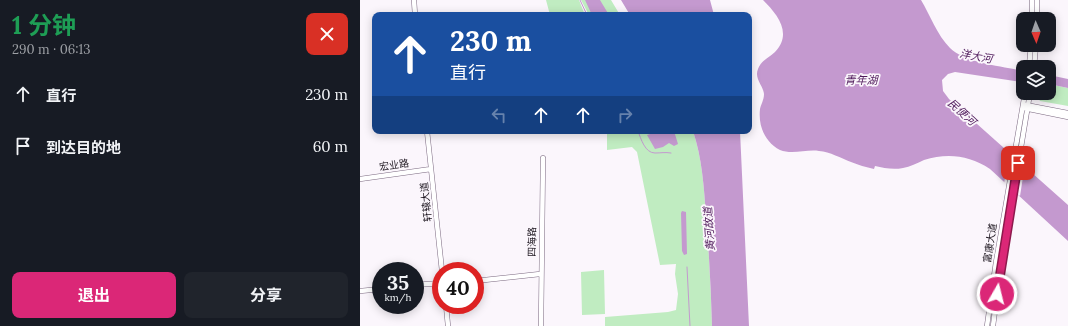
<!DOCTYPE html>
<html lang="zh">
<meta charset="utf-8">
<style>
:root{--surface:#171b24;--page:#20242c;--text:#f1f3f6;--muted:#9ea1a6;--accent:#db2777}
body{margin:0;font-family:Lora,"Noto Sans SC",serif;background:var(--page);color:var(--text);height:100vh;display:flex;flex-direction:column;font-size:15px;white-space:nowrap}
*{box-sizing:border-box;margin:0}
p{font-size:13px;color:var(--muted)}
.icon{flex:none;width:22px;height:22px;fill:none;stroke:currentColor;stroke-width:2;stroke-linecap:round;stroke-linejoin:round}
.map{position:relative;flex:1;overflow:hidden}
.drawer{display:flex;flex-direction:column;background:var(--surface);width:360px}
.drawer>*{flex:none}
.top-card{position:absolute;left:12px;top:12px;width:380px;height:122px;border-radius:8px;box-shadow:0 2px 10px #0003;background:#1a4fa0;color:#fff;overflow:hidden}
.needle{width:26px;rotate:178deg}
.fabs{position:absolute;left:656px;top:12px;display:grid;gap:8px}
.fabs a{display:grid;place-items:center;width:40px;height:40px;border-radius:8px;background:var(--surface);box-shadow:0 2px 10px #0003;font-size:20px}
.speed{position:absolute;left:12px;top:262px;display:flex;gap:8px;font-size:20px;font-weight:700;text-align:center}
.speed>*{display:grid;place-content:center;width:52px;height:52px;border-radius:50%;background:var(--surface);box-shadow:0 2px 10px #0003;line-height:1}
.speed small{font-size:10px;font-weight:400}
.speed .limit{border:6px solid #d22;background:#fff;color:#111}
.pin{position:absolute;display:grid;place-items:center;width:34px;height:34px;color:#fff;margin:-17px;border-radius:8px;box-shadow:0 2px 6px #0006}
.me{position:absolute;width:44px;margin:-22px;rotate:8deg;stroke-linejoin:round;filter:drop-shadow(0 0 3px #0008)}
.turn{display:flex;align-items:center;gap:14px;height:84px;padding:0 12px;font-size:18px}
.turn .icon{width:52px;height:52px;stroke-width:2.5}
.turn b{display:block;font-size:28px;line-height:34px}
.lanes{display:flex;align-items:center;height:38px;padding:0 12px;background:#0003;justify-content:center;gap:20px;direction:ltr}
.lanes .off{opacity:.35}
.round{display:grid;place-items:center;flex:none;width:42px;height:42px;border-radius:8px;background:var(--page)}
.head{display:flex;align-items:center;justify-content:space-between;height:68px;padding:0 12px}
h1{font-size:24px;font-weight:700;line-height:30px;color:#1e9e55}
.button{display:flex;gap:8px;margin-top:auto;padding:8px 12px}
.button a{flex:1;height:46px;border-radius:8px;background:var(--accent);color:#fff;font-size:16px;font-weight:700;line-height:46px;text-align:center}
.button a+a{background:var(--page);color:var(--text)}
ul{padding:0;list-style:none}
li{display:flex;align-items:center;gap:12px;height:52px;padding:0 12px}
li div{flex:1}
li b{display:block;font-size:15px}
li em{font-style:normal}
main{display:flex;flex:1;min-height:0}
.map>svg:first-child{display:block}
.green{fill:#c0ecc1}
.water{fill:#c499cf}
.pier{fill:#fbf6fc}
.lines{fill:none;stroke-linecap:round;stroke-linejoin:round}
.stream{stroke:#c499cf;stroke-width:1}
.secondary-casing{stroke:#7b6980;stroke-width:5.5}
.secondary{stroke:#fff;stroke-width:4.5}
.route-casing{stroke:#8e194d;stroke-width:10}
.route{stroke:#db2777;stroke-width:7}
.labels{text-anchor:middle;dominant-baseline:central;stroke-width:3.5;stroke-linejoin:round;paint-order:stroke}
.street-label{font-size:10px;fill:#1e1720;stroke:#fbf6fc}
.water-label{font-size:11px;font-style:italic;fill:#4f1a5b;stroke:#fbf6fc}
</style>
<main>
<section class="drawer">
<div class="head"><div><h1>1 分钟</h1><p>290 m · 06:13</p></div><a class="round" style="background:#d93025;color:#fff"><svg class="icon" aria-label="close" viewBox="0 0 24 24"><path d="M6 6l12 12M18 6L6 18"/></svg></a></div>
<ul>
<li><svg class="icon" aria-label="ahead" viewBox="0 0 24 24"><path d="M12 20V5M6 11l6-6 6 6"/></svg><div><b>直行</b></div><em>230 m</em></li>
<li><svg class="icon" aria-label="arrive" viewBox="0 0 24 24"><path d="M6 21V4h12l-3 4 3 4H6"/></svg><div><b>到达目的地</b></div><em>60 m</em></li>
</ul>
<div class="button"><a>退出</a><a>分享</a></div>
</section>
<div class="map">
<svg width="708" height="326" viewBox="0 0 708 326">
<rect width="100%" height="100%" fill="#fbf6fc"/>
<path class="green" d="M186,0h33l6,15h-35z
M221,0h30l9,15h-31z
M689,84l19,4v18l-28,-5 -5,-8h14z
M247,131h86c9,27 11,56 13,85 3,36 5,73 6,110h-107v-9l63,-5 8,-2 2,-16 -3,-20 1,-10 -16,1 -23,-113 -5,-5 -25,3z
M244,270l1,44 -23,1 -1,-43z"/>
<path class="water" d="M225,0h15l9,15h-17z
M261,0h89l4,15h-84z
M403,0h158c9,15 16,35 29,48 15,15 52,18 73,23l-2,11 -66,-10 -7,2 -6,6 1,11 6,8 119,106v36l-78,-72c-21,-14 -43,-16 -66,-9 -7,3 -14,7 -21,8 -10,2 -19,0 -28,-2l-1,3c-8,-2 -16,-4 -23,-7 -10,-4 -21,-10 -32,-11 -12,-2 -27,4 -39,-1 -15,-8 -22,-24 -20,-41 1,-5 4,-9 4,-15 -1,-9 -10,-15 -6,-25 3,-9 11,-11 17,-17 18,-19 2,-38 -12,-52z
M689,75l19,4v9l-19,-4z
M299,131h15l4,13 -4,2 -5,-3 -6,4 -8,2 -8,-14z
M333,131h47l9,195h-37c-1,-37 -3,-74 -6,-110 -2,-29 -4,-58 -13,-85z
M322,211l4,1 1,42 -3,1 -2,-4 -1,-38z"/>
<path class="pier" d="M649,152l16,12 -5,32 -16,-12z"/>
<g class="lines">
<path class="stream" d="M220,0l7,15
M278,131c3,8 7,22 17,22 6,0 10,-1 16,0
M327,267l3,59"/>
<g class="secondary-casing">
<path id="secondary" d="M54,0l1,15
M672,0v19
M677,19v-19
M669,67l2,-22
M674,67l2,-22
M666,105l42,8
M664,108l44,9
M67,131l15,140
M0,179l71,-10
M115,281l65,-7
M55,285l26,-2
M0,291l21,-2
M86,305l2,21
M181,326l2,-168
M627,326l9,-64 29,-169
M633,326l6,-46 31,-187"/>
</g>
<use href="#secondary" class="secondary"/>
</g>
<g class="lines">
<g class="route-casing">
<path id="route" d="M637,294l21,-131"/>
</g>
<use href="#route" class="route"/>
</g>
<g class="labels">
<g class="street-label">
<text transform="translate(34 165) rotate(-8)">宏业路</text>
<text transform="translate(66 202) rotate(-96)">轩辕大道</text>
<text transform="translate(172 242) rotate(-89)">四海路</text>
<text transform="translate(630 243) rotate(-81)">富康大道</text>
</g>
<g class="water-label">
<text transform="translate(616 56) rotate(10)">洋大河</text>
<text x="501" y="80">青年湖</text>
<text transform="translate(602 112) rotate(42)">民便河</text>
<text transform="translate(349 229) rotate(-94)">黄河故道</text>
</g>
</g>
</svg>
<div class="fabs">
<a><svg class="needle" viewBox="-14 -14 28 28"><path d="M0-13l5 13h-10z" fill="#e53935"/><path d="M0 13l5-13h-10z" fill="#9ea1a6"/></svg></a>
<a><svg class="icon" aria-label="layers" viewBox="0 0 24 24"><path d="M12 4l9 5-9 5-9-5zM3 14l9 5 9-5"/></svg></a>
</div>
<div class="speed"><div>35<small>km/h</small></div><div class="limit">40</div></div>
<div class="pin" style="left:658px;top:163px;background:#d93025"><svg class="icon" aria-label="arrive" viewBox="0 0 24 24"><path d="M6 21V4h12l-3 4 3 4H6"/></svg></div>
<svg class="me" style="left:637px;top:294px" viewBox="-20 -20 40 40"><circle r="17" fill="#db2777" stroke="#fff" stroke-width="3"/><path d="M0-11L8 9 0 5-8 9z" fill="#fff"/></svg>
<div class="top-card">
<div class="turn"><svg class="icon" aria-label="ahead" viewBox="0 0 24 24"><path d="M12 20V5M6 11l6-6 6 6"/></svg><div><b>230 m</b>直行</div></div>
<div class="lanes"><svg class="icon off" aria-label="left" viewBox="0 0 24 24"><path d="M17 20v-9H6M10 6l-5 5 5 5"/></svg><svg class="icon" aria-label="ahead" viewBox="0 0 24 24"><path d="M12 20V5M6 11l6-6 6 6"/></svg><svg class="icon" aria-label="ahead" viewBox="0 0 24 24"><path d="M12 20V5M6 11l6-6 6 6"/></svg><svg class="icon off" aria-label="right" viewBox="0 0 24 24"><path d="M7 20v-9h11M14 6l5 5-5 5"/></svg></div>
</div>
</div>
</main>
